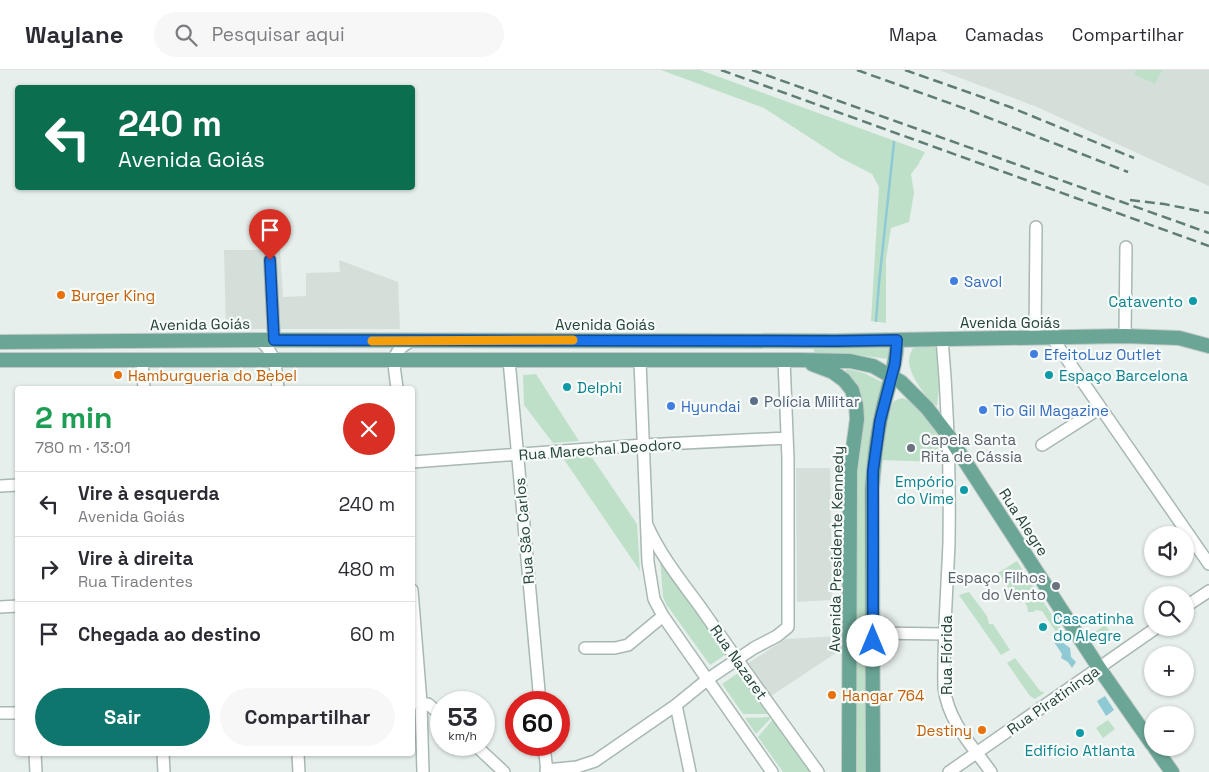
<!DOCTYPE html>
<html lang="pt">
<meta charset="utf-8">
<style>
:root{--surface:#fff;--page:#f7f7f7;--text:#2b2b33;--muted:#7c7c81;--line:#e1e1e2;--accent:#0f766e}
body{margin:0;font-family:"Space Grotesk",sans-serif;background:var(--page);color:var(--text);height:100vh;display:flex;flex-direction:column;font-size:19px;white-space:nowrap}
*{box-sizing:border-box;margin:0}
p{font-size:16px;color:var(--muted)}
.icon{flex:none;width:28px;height:28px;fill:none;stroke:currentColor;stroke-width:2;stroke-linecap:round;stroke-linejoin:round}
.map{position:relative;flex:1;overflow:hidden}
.drawer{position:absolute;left:15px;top:316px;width:400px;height:370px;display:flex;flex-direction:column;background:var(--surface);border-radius:5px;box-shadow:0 1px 4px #0004}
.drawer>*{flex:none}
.guide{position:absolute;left:15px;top:15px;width:400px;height:105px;border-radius:5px;box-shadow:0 1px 4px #0004;background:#0b6e4f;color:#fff;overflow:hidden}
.buttons{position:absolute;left:1144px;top:456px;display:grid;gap:10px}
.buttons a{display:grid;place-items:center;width:50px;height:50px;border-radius:50%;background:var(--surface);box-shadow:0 1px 4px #0004;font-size:25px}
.speed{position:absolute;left:430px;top:621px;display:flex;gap:10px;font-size:25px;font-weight:700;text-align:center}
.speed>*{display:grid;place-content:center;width:65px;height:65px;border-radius:50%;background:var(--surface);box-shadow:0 1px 4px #0004;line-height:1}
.speed small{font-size:12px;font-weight:400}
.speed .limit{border:8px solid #d22;background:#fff;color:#111}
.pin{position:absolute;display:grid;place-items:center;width:42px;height:42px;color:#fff;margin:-51px -21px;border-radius:50% 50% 50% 0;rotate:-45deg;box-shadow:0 0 5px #0007}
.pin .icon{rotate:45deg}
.me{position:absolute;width:55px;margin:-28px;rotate:0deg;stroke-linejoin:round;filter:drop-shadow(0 0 4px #0008)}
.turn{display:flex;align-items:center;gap:18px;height:105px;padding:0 20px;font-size:22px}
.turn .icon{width:65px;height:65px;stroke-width:2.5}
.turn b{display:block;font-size:35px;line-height:42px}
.round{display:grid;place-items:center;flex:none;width:52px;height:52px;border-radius:26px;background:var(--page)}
.overview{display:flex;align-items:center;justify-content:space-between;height:85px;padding:0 20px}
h1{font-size:30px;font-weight:600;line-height:38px;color:#1e9e55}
.primary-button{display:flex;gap:10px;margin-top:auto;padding:10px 20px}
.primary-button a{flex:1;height:58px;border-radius:30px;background:var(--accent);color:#fff;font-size:20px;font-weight:600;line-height:58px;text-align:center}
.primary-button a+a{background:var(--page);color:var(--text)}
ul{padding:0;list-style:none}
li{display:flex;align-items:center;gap:15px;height:65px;padding:0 20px;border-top:1px solid var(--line)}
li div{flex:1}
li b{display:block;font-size:19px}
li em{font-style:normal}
header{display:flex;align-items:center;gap:30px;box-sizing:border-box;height:70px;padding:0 25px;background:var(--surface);border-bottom:1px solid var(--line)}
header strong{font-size:24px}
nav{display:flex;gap:28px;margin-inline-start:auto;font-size:18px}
.search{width:350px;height:45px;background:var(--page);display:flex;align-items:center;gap:12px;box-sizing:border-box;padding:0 18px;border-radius:28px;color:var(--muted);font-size:19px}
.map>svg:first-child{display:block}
.built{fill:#d4dfda}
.green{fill:#bfe0c8}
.water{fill:#8ec9d4}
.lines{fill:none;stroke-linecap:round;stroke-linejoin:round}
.stream{stroke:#8ec9d4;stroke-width:2.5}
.minor-casing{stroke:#a8b8b2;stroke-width:14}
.major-casing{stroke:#c2cac8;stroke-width:16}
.minor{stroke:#fff;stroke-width:11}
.major{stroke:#6aa596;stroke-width:14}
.rail{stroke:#5f7d75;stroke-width:2.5;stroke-dasharray:10 5;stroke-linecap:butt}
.route-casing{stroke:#114b97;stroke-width:12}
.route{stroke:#1a73e8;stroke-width:9}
.slow{stroke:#f59e0b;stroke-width:9}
.shop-dot{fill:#3f7fe0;stroke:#f7fbf9;stroke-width:2}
.food-dot{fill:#e8710a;stroke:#f7fbf9;stroke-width:2}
.culture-dot{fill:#0f9aa8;stroke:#f7fbf9;stroke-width:2}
.service-dot{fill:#5c6f8a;stroke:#f7fbf9;stroke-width:2}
.worship-dot{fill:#6b7280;stroke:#f7fbf9;stroke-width:2}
.labels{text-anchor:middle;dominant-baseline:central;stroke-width:4.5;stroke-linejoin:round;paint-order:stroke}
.shop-label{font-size:15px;fill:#366cbe;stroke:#f7fbf9;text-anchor:start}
.food-label{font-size:15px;fill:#c56008;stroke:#f7fbf9;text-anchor:start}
.culture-label{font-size:15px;fill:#0d838f;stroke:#f7fbf9;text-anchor:start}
.street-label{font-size:15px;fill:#24423a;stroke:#f7fbf9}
.service-label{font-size:15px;fill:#4e5e75;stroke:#f7fbf9;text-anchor:start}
.worship-label{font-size:15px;fill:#5b616d;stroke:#f7fbf9;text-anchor:start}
</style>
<header>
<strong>Waylane</strong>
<div class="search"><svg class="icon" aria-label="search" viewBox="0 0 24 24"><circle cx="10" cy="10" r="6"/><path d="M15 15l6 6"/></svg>Pesquisar aqui</div>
<nav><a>Mapa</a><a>Camadas</a><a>Compartilhar</a></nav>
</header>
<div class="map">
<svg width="1209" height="702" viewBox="0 0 1209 702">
<rect width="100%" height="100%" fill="#e6efeb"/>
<path class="built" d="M939,0h270v116l-172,-79z
M224,180h56l3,47 23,-1v-23l34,-1 -1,-12 59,22 2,47h-174z
M830,398l2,132 -35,2 -1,-134z
M837,566l4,4 1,9 -71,47 -23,-33 38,-24z"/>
<path class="green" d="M661,0h39l225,82 -7,13 -7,9 3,19 -5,29 -18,6 -5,31v64l-15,-2 8,-134 -7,-13 -31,-16 -77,-50z
M1136,0h26l-7,14 -21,-10z
M887,276l3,6 -1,7 -39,-5h-35l-2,-6z
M920,276l19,1 2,22 -4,37c-11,-7 -29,-33 -28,-46 0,-4 2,-8 4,-12z
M847,299l17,4 18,9 -13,87v303h-12l-3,-146 2,-155 -11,-100z
M536,304l43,67 -26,2 -29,-38 -1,-30z
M902,328c16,4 36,27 40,43 1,7 -1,14 -1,21l-63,-2 7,-40 9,-19z
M591,386l46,68 3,47 -77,-113z
M660,489l68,94 -18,12 -44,-61 -3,-7z
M1017,491l44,68 -5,3 -14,-21 -7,-1 -1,2h-6l-1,-6 -2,-2 11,-7 -3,-4 -6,3 1,2 -9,5 -21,-30z
M969,522l18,24 2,8h4l17,26 -9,5 -42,-60z
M1105,555l6,8 -13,9 -6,-8z
M1015,588l26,34 2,-1 1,2 -9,6 -5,-3 -23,-33z
M741,601l30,43h-28l-21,-30z
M772,647l-16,17 -11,-16z
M773,649l38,53h-28l-25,-35z
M1108,650l7,9 -12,9 -7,-10z"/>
<path class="water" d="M1058,569l12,9 1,9 5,5 -4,6 -4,-6 -7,-4 1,-4 -8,-12z
M1105,626l9,14 -8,6 -9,-15z"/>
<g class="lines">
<path class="stream" d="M876,251l3,-38 15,-141"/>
<g class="minor-casing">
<path id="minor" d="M270,190l4,80
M1125,266l1,-89
M942,268c6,68 8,137 7,205 -2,48 -6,97 -5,145 5,35 27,56 47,84
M1035,268l1,-111
M1053,269l156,225
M259,270c17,12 17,29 19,49
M142,290l2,29
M509,290l31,342
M640,291l8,201 6,37 9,17 109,156
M397,319c-2,-24 -10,-35 14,-48
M1042,375l58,-37
M412,392l231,-17 144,-7
M0,416l18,-1
M647,455c13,30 35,57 54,83 38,55 78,110 117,164
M412,520l9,113 2,69
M0,537l18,-1
M1185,537l24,-16
M873,563l72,1
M585,578h30l13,-3 35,-29
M412,633l16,1 13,11
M676,635l14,67
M0,643h18
M475,675l29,27
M544,675l3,27
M35,684l1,18
M163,684l1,18
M298,684l1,18
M546,700l31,-3 18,-6 81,-56 32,-26 46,-31 23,-12 11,-9v-168l-4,-99
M949,702l207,-144"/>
</g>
<g class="major-casing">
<path id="major" d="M0,272l259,-2 577,1 289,-5 54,2 30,8
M0,290h799l51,1 23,5 28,16 26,26 21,27 151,233 53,76
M812,294l21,8 11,8 8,10 4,15 1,14 -7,51 -1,302
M1155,678l17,24
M873,702l-1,-283c2,-29 5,-57 12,-85 6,-24 12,-39 13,-64"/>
</g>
<use href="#minor" class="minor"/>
<use href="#major" class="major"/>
<path class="rail" d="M721,0l488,176
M752,0l457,163
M857,0l109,39 162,63
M905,0l105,37 124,51
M1130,130l34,4 45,9"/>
</g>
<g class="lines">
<g class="route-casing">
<path id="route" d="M270,190l4,80 562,1 61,-1 -2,23 -15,58 -7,50v170"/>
</g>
<use href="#route" class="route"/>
<path class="slow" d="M372,271l201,-1"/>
</g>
<g class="shop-dot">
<circle cx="954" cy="211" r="5"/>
<circle cx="1034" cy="284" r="5"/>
<circle cx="671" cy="336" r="5"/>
<circle cx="983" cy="340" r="5"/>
</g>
<g class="food-dot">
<circle cx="61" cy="225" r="5"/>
<circle cx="118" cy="305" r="5"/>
<circle cx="832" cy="625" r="5"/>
<circle cx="982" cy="660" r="5"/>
</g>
<g class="culture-dot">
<circle cx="1193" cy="231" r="5"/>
<circle cx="1049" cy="305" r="5"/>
<circle cx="567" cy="317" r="5"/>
<circle cx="964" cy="420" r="5"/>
<circle cx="1043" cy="557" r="5"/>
<circle cx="1080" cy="663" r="5"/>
</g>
<circle class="service-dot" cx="754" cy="331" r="5"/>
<g class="worship-dot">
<circle cx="911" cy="378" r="5"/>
<circle cx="1056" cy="516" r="5"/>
</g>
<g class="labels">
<g class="shop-label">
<text x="964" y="211">Savol</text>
<text x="1044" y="284">EfeitoLuz Outlet</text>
<text x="681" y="336">Hyundai</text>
<text x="993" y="340">Tio Gil Magazine</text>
</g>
<g class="food-label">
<text x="71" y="225">Burger King</text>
<text x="128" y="305">Hamburgueria do Bebel</text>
<text x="842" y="625">Hangar 764</text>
<text x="972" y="660" text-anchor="end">Destiny</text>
</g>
<g class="culture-label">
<text x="1183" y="231" text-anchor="end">Catavento</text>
<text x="1059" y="305">Espaço Barcelona</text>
<text x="577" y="317">Delphi</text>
<text x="954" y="411" text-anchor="end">Empório<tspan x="954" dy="17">do Vime</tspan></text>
<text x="1053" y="548">Cascatinha<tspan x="1053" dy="17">do Alegre</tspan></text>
<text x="1080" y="680" text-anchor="middle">Edifício Atlanta</text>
</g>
<g class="street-label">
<text x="1010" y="252">Avenida Goiás</text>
<text transform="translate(200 254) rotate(-1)">Avenida Goiás</text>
<text x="605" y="254">Avenida Goiás</text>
<text transform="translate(600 379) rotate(-4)">Rua Marechal Deodoro</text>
<text transform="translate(1024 452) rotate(57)">Rua Alegre</text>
<text transform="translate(524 461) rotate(-95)">Rua São Carlos</text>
<text transform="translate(836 479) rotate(-89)">Avenida Presidente Kennedy</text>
<text transform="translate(946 585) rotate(-90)">Rua Flórida</text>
<text transform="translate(739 592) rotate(55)">Rua Nazaret</text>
<text transform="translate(1053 630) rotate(-35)">Rua Piratininga</text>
</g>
<g class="service-label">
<text x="764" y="331">Polícia Militar</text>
</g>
<g class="worship-label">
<text x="921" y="369">Capela Santa<tspan x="921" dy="17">Rita de Cássia</tspan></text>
<text x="1046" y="507" text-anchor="end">Espaço Filhos<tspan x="1046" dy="17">do Vento</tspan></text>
</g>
</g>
</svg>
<div class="buttons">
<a><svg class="icon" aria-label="sound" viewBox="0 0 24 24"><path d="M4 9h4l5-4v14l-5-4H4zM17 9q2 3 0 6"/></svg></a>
<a><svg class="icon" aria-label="search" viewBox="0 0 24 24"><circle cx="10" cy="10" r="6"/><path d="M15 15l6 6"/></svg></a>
<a>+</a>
<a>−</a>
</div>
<div class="speed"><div>53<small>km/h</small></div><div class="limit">60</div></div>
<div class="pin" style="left:270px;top:190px;background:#d93025"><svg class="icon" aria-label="arrive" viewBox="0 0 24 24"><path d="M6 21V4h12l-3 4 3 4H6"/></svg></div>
<svg class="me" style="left:873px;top:571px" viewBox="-20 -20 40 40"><circle r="19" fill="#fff"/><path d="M0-13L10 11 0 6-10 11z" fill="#1a73e8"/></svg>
<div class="guide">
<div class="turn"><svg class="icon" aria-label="left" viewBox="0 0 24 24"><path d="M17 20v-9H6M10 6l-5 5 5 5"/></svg><div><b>240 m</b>Avenida Goiás</div></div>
</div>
<section class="drawer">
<div class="overview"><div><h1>2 min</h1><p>780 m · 13:01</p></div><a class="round" style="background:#d93025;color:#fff"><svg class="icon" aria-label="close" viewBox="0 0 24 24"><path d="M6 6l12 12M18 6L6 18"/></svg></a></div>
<ul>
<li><svg class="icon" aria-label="left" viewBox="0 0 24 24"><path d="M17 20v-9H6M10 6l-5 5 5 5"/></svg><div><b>Vire à esquerda</b><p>Avenida Goiás</p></div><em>240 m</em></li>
<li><svg class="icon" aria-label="right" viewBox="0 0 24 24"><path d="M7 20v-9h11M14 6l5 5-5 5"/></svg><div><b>Vire à direita</b><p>Rua Tiradentes</p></div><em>480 m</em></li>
<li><svg class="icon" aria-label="arrive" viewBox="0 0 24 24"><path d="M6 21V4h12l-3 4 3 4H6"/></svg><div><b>Chegada ao destino</b></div><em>60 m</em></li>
</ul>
<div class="primary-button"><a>Sair</a><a>Compartilhar</a></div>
</section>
</div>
